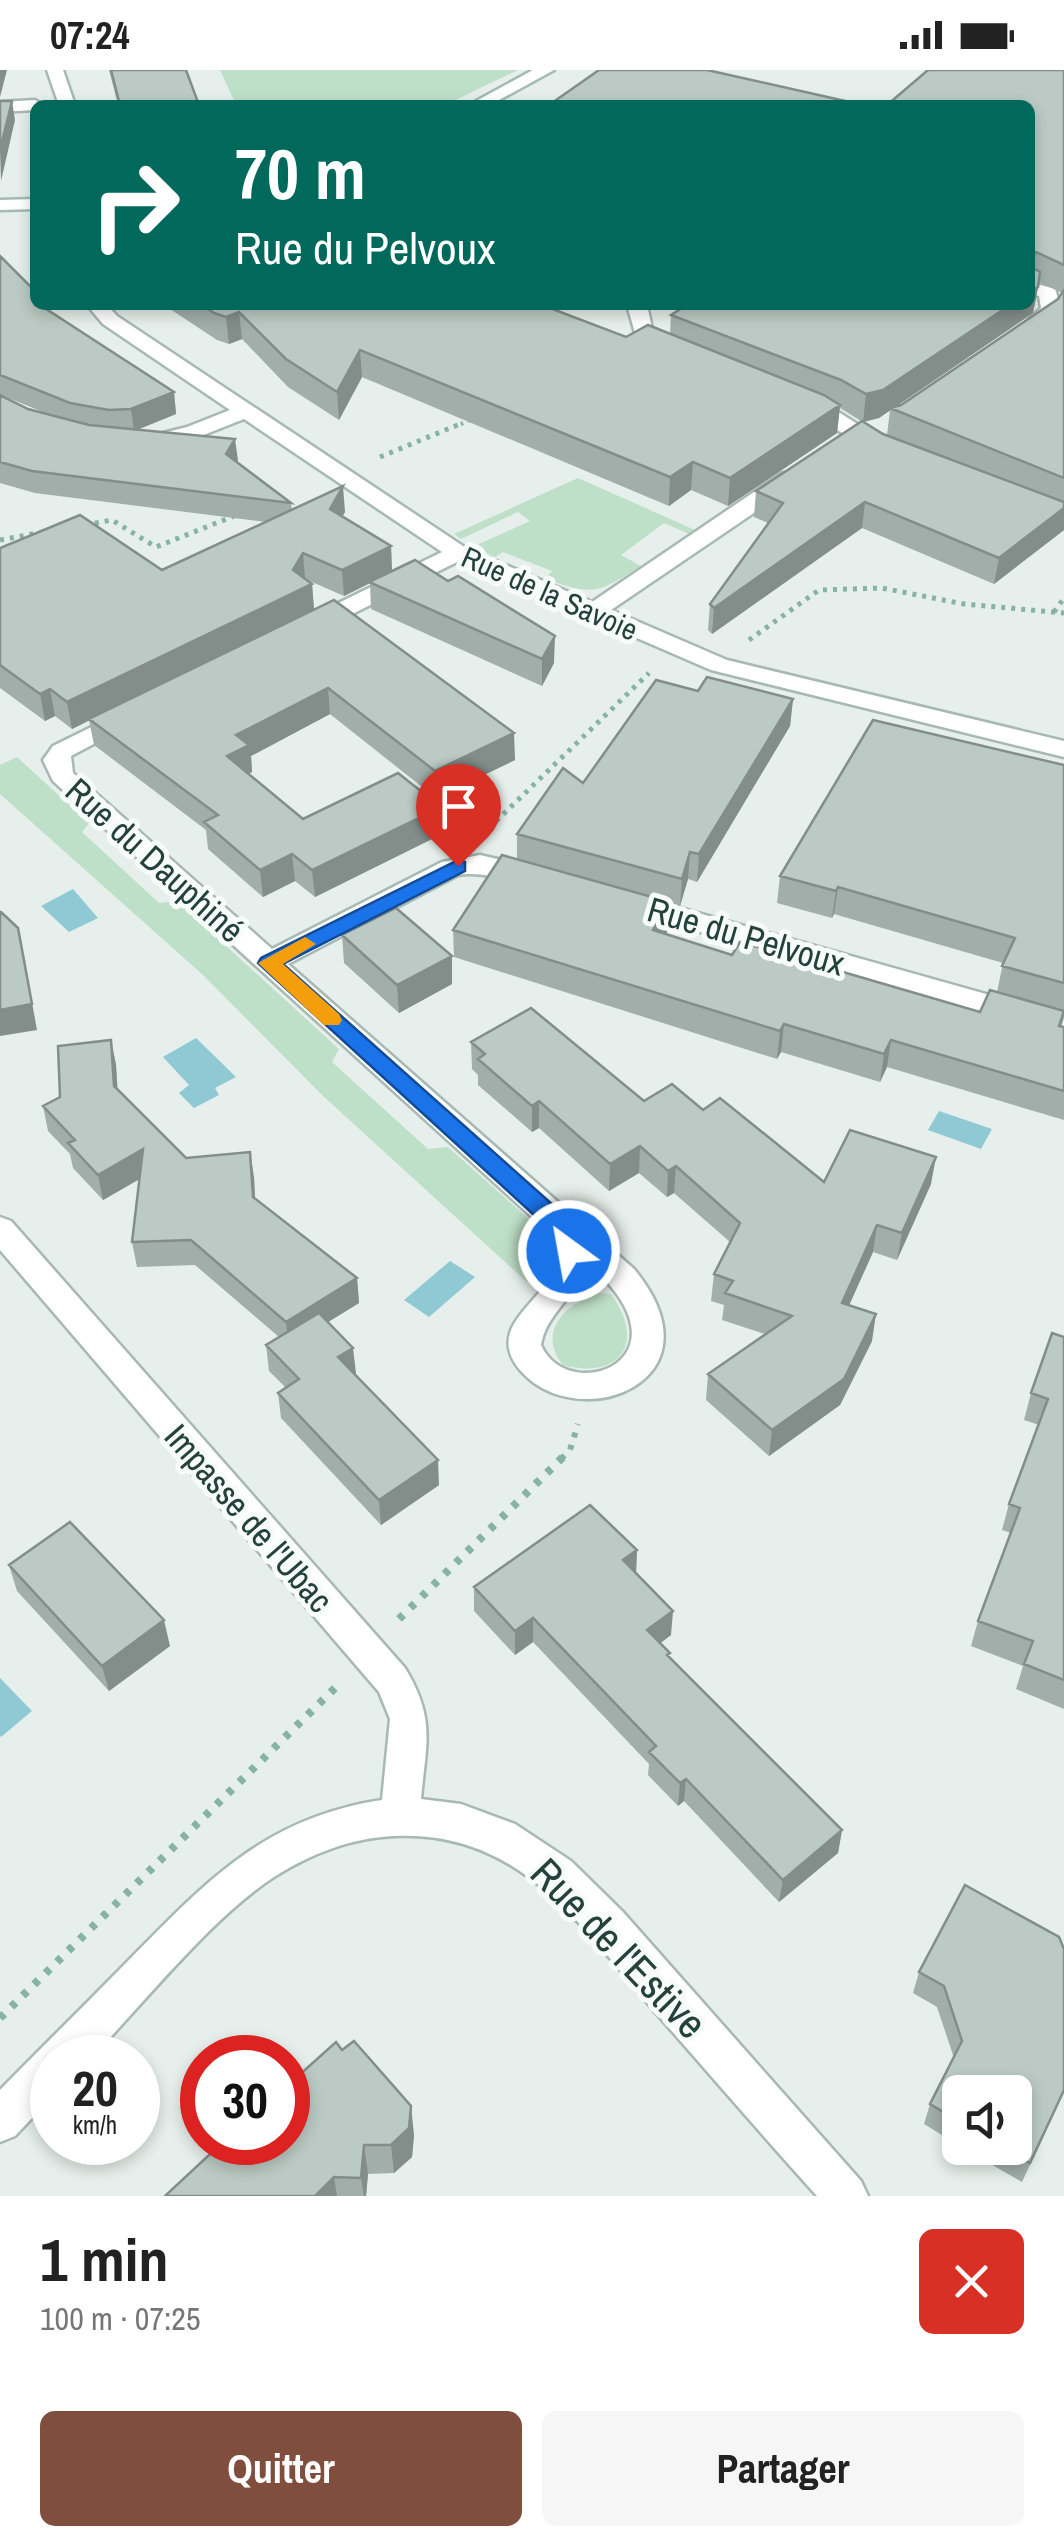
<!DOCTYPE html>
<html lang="fr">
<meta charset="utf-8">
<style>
:root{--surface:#fff;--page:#f6f6f6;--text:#222;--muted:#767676;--accent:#804e3d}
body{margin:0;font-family:"Archivo Narrow",sans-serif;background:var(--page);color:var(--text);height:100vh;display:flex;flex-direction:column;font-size:38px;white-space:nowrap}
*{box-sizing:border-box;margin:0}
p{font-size:32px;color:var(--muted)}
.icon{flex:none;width:55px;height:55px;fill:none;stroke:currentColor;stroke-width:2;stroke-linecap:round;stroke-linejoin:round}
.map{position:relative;height:2126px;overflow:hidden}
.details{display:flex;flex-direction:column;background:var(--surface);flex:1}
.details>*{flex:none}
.top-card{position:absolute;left:30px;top:30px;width:1005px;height:210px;border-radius:15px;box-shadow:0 5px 15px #0003;background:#00695c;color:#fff;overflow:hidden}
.controls{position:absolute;left:942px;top:2005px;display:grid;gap:20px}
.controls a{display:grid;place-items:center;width:90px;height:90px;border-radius:15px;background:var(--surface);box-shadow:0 5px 15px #0003;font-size:50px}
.speed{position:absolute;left:30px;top:1965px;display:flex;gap:20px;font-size:50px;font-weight:700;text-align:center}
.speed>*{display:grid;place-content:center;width:130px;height:130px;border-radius:50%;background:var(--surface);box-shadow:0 5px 15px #0003;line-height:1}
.speed small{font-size:25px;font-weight:400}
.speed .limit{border:15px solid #d22;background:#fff;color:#111}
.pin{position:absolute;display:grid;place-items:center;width:85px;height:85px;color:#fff;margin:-102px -42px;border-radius:50% 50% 50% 0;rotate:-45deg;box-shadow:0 0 10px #0007}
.pin .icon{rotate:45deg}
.me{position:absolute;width:110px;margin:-55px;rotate:328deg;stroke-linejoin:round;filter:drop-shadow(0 0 8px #0008)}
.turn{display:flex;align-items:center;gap:35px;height:210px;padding:0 40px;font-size:45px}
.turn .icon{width:130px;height:130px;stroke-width:2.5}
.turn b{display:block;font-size:70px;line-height:85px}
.round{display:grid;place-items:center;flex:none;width:105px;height:105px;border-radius:15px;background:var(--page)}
.summary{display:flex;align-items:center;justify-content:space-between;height:170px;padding:0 40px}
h1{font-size:60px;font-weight:800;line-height:75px}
.primary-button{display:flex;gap:20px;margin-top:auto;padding:20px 40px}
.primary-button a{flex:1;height:115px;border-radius:15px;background:var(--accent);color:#fff;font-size:40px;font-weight:800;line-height:115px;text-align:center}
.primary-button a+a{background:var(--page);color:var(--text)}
.status{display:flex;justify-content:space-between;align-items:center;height:70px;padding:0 50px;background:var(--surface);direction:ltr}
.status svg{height:28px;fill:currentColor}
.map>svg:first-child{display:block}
.green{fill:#bfe0c8}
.water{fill:#8ec9d4}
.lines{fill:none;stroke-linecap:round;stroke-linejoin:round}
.street-casing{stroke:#a8b8b2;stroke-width:5}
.secondary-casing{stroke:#a4bbb3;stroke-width:5}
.path-far3{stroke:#86b3a5;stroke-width:4;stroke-dasharray:2.5 5;stroke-linecap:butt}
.path-far2{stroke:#86b3a5;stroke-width:5;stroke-dasharray:4 6;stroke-linecap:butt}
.path-far1{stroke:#86b3a5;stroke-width:6;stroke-dasharray:5 8;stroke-linecap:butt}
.path{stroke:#86b3a5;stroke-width:8;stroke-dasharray:6 10;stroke-linecap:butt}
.street{fill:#fff;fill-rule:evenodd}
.secondary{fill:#fff;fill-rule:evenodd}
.wall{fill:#a1aea9;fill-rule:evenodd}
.shaded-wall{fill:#838d89}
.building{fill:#bbcac4;stroke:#838d89;stroke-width:2.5}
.route{fill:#1a73e8;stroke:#114b97;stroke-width:2.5}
.slow{fill:#f59e0b}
.labels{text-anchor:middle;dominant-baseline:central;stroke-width:10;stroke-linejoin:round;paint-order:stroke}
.far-street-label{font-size:30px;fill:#24423a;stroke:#f7fbf9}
.street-label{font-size:35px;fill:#24423a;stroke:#f7fbf9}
.near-street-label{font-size:42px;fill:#24423a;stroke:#f7fbf9}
</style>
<div class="status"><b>07:24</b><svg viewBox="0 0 49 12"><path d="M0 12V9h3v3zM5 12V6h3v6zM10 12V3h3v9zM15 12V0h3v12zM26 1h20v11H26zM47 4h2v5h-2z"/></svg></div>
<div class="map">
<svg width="1064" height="2126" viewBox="0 0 1064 2126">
<rect width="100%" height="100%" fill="#e6efeb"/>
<path class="green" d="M220,0h298l-73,35h-209z
M578,408l117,52 -6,4 -25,-11 -43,32 20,11c-43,27 -49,31 -96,12l7,-7 -49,-19 -8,5 -17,-8 1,-5 51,-23 -12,-9 -57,27 -7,-5z
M17,687l72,66 -7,9 77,71 18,-2 162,148 -7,13 96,87 20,-2 92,82 -10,7c12,15 8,31 -3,46l-204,-186 -120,-121 -203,-181v-29z
M601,1223l10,1c35,49 10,86 -48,71 -27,-33 3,-63 38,-72z"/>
<path class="water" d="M73,819l25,29 -29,14 -28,-26z
M196,968l40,39 -21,11 4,7 -25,13 -15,-15 10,-8 -26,-28z
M939,1041l53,18 -11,20 -53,-19z
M450,1191l25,16 -46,40 -25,-17z
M0,1608l32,33 -31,26 -1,-1z"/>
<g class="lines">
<g class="street-casing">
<path id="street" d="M47,0h16l12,35h-16z
M35,30l8,5h-8v5l-35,2v-10z
M1030,212l25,7 6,19 -11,16 -23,13 -10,-6 24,-23 -2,-12 -9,-2z
M87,235h20l10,11 349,232 126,54 190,-129h16l3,5 -3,5 -187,127 116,50 337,81v16l-353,-87 -252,-109 -143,71h-16l-4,-5 4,-5 142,-70 -198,-133 -43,17 -51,12 -7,-2 -4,-4 4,-4 44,-11 43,-17 -127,-86z
M627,235h20l6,28 22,15v8h-14l-24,-16z
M805,329l32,12 61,39 -11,6 -8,-1 -84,-50z
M128,639l9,2 3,5 -3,5 -66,35 2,17 199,176 170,-87 38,-7 61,14 4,6 -4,6c-24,6 -52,-11 -83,-6l-170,89 346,305c93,113 -57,168 -114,101 -38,-46 30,-69 34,-107 2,-13 -5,-25 -11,-36l-490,-446 -10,-21 10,-14zM586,1192c114,96 -17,146 -45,83 5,-32 38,-50 45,-83z
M634,825l430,121v20l-440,-126 -4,-6 4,-6z
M0,1147l11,4 394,447c31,51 21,75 16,131l40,5 54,20 56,37 51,50 239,270 7,15h-51c-54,-60 -107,-121 -160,-182 -75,-86 -135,-184 -263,-178 -43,2 -84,18 -120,41 -63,41 -129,125 -183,181h-39v39l-37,39 -15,6v-52c41,-42 82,-82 123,-124 80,-81 139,-148 259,-166l8,-81 -11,-27 -379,-442z"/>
</g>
<g class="secondary-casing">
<path id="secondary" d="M533,0h21l-64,35h-21z
M35,129v10l-35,1v-10z"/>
</g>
<path class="path-far3" d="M454,357l21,-9"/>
<path class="path-far2" d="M380,387l80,-33
M85,455l27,-5 44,27 78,-31
M0,470l43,-8
M1054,542l10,-14
M749,570l70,-50 63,-2 82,16 100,9
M489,758l160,-155"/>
<path class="path-far1" d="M561,1389l9,-9 8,-26"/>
<path class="path" d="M399,1549l165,-163
M0,1948l339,-334"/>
<use href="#street" class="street"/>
<use href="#secondary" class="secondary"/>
</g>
<path class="wall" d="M109,0h77l13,35h-81z
M1064,0v460l-70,54 -132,-56 -150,106 -4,-4 2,-26 58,-81 -14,-6 2,-26 105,-70 -21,-13 -3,25 -109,73 -37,-16 -22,16 -307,-129 -23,43 -51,-33 -46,-48 -13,5 -12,-4 -53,-35h398l-8,5 72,27 44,-3 1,-19 359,-210zM1039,212l23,11 -4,6 -157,106 -6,2 138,-94zM890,340l-3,25 -24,-13 16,-4z
M0,186l43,51 131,85 2,22 -39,16 101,30 -1,2 54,41 1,7 53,2 -3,4 49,30 1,25 162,92 -12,23 -171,-77 -1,-26 -26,13 -39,-17 7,5 2,25 201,151 -79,38 -106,-84 -79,42 1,16 -4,2 55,45 139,15 -127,63 -20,-16 -32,16 -55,-48 -2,-19 -112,-85 -5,-25 -17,9 -17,-13 -10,5 -45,-33v-140l162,22 104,-48 -231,-29 -35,-10zM1,325l47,19 -20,-5z
M698,621l95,8 -3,27 -93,156 -9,-3 -8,27 -10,-2 -1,25 -3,5 66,21 248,57 17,-20 6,-29 -169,-49 -2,4 -55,-15 3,-27 284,-111v253l-2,8 2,1v93l-177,-53 -7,15 -99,-30 -4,7 -323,-102 -1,-27 64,-71v-25z
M342,865l110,49 -53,29 -55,-50z
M111,970l5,25 1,24 69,69 68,19 1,21 102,80 2,25 -31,19 28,51 -1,1 84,111 -58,40 -100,-107 -3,-25 8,-5 -17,-17 -3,-26 13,-8 -84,-72 -58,2 -5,-25 8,-63 -37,21 -30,-32 -3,-14 -22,-23 -5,-25 17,-9z
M471,972l173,59 59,9 121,72 107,2 -34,76 -24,-8 -24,53 23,36 -32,64 -71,51 -63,-56 2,-26 57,-40 -43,-14 2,-15 -13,-4 3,-27 16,-32 -56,-49 -7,4 -28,-24 -30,18 -70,-63 -7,4 -54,-47v-10l-6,-6z
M1064,1267v372l-48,-20 7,-23 -52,-20 7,-25 33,-88 -9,-3 7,-26 30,-79 -15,-5 7,-27z
M637,1480l-1,23 35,62 -11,8 10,15 172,172 -4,23 -59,49 -95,-101 -6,5 -30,-31 1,-11 -116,-122 -18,13 -41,-44v-24z
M9,1495l161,81 -61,45 -92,-100z
M965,1815l99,207 -42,90 -59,-34h52l-55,-56v54l-36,-22 6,-20 24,-46 -17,-51 -24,-14 6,-21z
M414,2065l-2,22 -18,16 -26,1 -2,22h-201l58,-54z"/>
<path class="shaded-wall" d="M0,0h7l-7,27z
M12,31l3,19 -14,61 -1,-31z
M1036,182l-5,26v-22z
M1038,217l-5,26 -154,105 -16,4 3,-28 144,-89h20v-13z
M525,235h37l-37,20z
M239,242l3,27 -13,5 -3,-27z
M360,280l2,27 -23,43 -2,-28z
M174,322l2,22 -42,17 -3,-22z
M840,335l-3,28 -109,73 2,-28z
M235,369l3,21 -10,16 -2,-22z
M693,392l-2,28 -22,16 1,-29z
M343,416l2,26 -13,23 -2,-26z
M865,432l-3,26 -150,106 2,-26z
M1064,438v22l-70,54 5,-26z
M391,476l1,26 -48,24 -2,-26z
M303,483l2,26 7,5 2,26 -242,119 -5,-27 226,-132z
M555,566l-1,27 -12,23v-27z
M328,618l2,26 -79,42 1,16 -22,11 -3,-27 9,-21z
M50,619l5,27 -10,5 -5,-27z
M793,629l-3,27 -93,156 2,-28z
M514,663l1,27 -79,38 -1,-27z
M441,737l1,27 -127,63 -3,-27z
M690,782l-2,27 -8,27 2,-27z
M292,784l3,27 -32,16 -3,-27z
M838,817l-4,27 -2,4 4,-27z
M670,832l-1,27 -17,29 1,-28z
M23,883l14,77 -37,6v-26z
M452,886v28l-53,29 -2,-28z
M784,954l-3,28 -4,7 3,-28z
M111,970l5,25 3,46 -5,-25z
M891,970l-4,27 -7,15 4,-28z
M539,1031v27l-7,4v-26z
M640,1076l-1,27 -30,18 1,-27z
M143,1079l5,25 -45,26 -5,-25z
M250,1082l4,25 2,45 -3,-25z
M936,1087l-5,27 -34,76 5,-27z
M676,1096l-2,27 -7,4 1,-26z
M877,1155l-4,27 -35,78 4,-27z
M357,1208l2,25 -70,43 -3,-24z
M876,1244l-4,27 -32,64 -71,51 3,-26z
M353,1278l3,25 -15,9 -3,-25z
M438,1390l1,25 -58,40 -2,-25z
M637,1480l-1,24 -13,-14z
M673,1541l-2,24 -25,19 1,-24z
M533,1548v24l-18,13v-24z
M164,1550l6,26 -61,45 -7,-25z
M686,1709l-2,22 -6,5 2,-23z
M842,1760l-4,23 -59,49 4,-22z
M411,2036l3,29 -2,22 -18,16 -3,-28z
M364,2075l4,29 -2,22h-2l-3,-18z
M334,2107l3,19h-22z"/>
<path class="building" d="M111,0h75l13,35h-79z
M599,0h108l156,35h-314z
M928,0h136v195l-28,-13 -5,4v11l9,5 -2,15 -8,5v-187h-143z
M0,31h12l-12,49z
M0,186l35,35v14h5l134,87 -43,17 -22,1 -39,-7 -70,-28z
M1064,220v188l-174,-70 11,-3 157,-106z
M202,235h340l84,32 22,-12 176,70 16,10 -110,73 -37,-16 -23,15 -310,-127 -23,42 -51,-33 -47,-47 -13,5 -12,-4z
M687,235h323l-127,85 -17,4 -25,-14 -170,-65z
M0,325l28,14 61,16 146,14 -9,15 65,49 -259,-32 -32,-9z
M862,351l21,13 181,68v6l-65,50 -134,-56 -151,106 -4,-4 73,-101 -27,-12z
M343,416l-13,23 61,37 -49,24 -39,-17 -10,17 19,14 -245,118 -17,-13 -10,5 -40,-29v-117l80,-33 82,55z
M415,490l33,21 10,-5 97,60 -13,23 -173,-77z
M334,530l180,133 -79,38 -107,-83 -92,47 13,10 -22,11 76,63 95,-46 43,34 -129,63 -20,-16 -32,16 -56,-48 14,-7 -129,-96z
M707,607l86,22 -94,155 -9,-2 -8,27 -165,-45 46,-66 20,15 73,-103 42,11z
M873,650l191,45v218l-62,-17 13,-28 -177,-51 -2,4 -56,-15z
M502,785l168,47 -17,28 79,25 8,-13 240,70 10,-22 74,21 -5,15 5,1v64l-173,-51 -7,14 -100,-30 -4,7 -327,-101z
M396,838l56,48 -55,29 -55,-50z
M0,842h1l17,16 14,76 -32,6z
M531,938l113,93 28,-17 31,26 17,-12 104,84 26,-52 86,27 -34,76 -25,-8 -35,78 34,11 -32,65 -72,51 -64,-56 84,-58 -67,-23 8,-12 -19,-7 26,-51 -64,-57 -8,5 -28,-25 -30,18 -71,-63 -7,5 -54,-47 7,-5 -14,-12z
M111,970l3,46 72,72 64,-6 3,45 104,81 -71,44 -95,-82 -59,2 11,-93 -45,26 -30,-32 7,-3 -32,-34 17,-9 -2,-51z
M319,1243l34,35 -15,9 100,103 -59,40 -101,-107 21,-14 -33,-34z
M1052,1263l12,4v343l-40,-16 9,-23 -55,-20 42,-113 -11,-4 39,-105 -17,-6z
M590,1435l47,45 -14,10 50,51 -26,19 23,23 -3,2 175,175 -59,50 -97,-101 -6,4 -31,-31 7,-6 -123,-128 -18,13 -41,-44z
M70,1452l94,98 -62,46 -93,-101z
M965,1815l94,52 5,12v141l-34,73 -26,-15h11v-56h-55v30l-30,-18 32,-63 -18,-55 -25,-14z
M354,1971l57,65 -2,22 -18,17h-27l-3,33 -27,-1 -19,19h-150l58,-54h65v-57l48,-43 6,8z"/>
<path class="route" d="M458,790l7,2v9l-182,93 279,249 19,38 -12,9 -8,-3 -16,-32 -287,-262 3,-5z"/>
<path class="slow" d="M305,867l11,7 -33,20 56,50 3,6 -3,5h-15l-66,-62z"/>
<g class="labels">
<g class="far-street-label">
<text transform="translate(550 523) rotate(24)">Rue de la Savoie</text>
</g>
<g class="street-label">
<text transform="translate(155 790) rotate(42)">Rue du Dauphiné</text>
<text transform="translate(746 866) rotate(16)">Rue du Pelvoux</text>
<text transform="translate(249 1448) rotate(49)">Impasse de l'Ubac</text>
</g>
<g class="near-street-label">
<text transform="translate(619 1878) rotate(46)">Rue de l'Estive</text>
</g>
</g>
</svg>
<div class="controls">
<a><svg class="icon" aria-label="sound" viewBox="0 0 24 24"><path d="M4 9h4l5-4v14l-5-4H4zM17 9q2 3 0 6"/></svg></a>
</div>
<div class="speed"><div>20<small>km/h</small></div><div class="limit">30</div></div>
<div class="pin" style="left:458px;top:796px;background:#d93025"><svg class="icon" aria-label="arrive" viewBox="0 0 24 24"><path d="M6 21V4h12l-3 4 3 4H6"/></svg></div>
<svg class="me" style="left:569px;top:1181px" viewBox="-20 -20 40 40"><circle r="17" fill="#1a73e8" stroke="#fff" stroke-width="3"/><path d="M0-11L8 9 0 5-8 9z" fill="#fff"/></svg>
<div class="top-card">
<div class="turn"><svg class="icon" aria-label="right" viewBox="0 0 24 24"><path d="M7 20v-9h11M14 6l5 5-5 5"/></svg><div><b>70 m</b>Rue du Pelvoux</div></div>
</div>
</div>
<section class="details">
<div class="summary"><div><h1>1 min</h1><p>100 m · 07:25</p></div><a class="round" style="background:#d93025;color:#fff"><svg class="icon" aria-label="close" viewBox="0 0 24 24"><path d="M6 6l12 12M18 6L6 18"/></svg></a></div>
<div class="primary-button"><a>Quitter</a><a>Partager</a></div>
</section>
